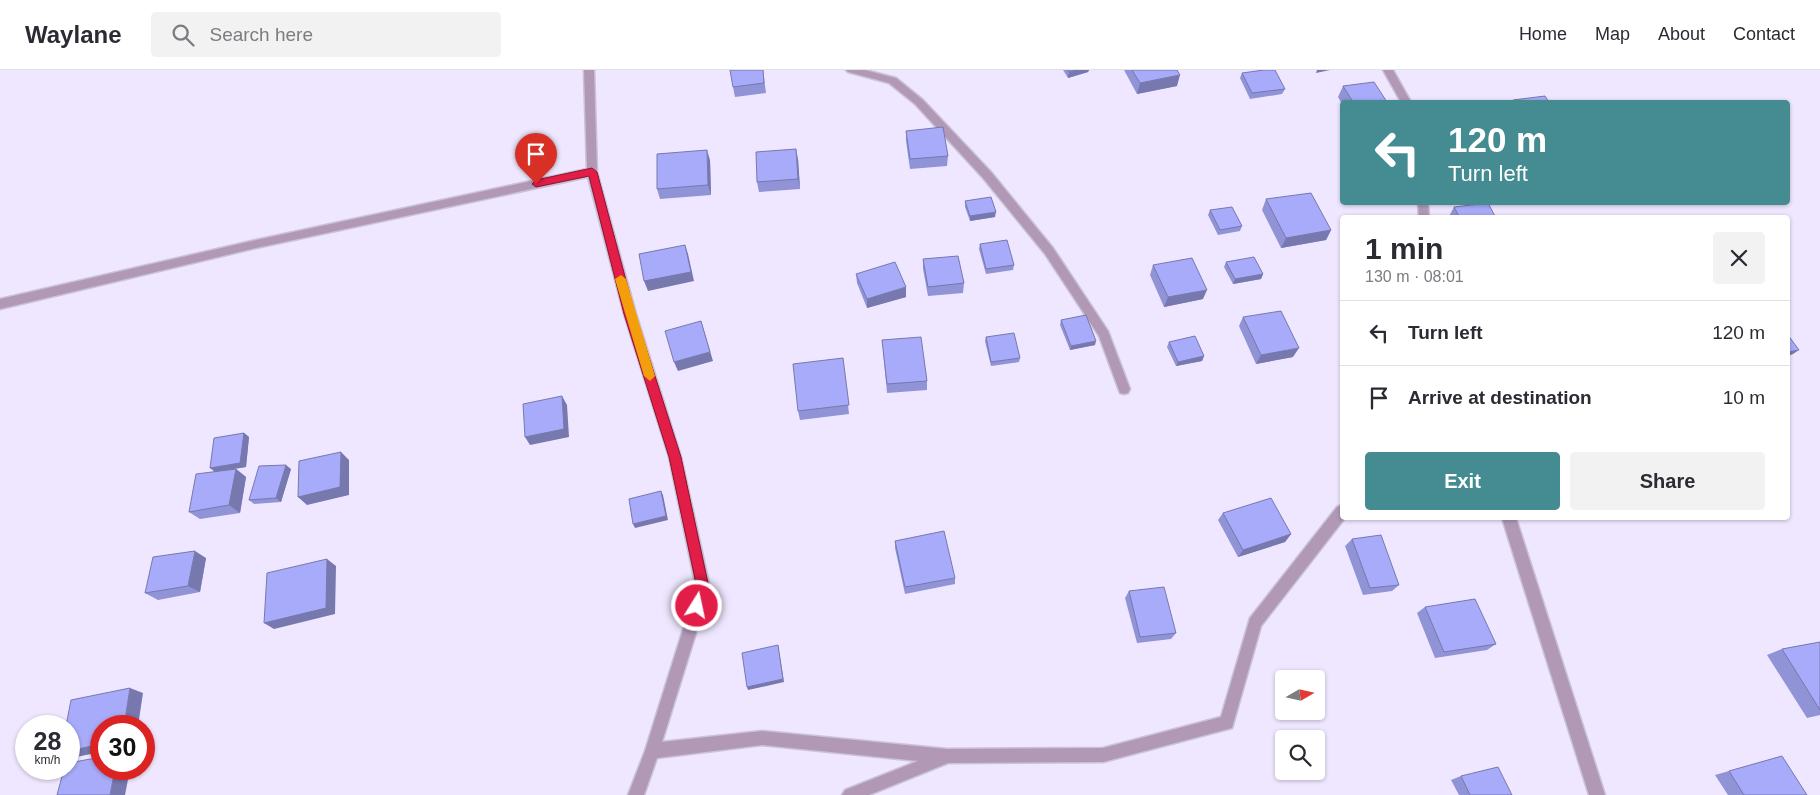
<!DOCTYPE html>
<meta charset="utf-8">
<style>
:root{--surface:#fff;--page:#f2f2f3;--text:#2b2b33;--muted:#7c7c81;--line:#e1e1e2;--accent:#448b92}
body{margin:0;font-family:Helvetica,sans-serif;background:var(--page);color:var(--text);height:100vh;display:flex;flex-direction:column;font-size:19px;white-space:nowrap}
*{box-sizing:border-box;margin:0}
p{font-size:16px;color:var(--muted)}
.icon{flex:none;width:28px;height:28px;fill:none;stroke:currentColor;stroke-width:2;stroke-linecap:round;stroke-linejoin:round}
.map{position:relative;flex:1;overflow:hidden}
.sheet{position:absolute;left:1340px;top:145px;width:450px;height:305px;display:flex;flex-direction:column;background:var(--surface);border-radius:5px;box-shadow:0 1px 4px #0004}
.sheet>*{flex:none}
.guide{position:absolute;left:1340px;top:30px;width:450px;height:105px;border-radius:5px;box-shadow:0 1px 4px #0004;background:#448b92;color:#fff;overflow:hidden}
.needle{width:32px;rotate:81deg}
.fabs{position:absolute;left:1275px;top:600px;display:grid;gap:10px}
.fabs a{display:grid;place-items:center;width:50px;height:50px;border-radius:5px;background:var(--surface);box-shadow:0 1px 4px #0004;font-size:25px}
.speed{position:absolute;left:15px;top:645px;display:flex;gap:10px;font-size:25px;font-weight:700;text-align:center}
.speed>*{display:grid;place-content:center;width:65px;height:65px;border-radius:50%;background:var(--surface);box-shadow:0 1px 4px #0004;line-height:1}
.speed small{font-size:12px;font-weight:400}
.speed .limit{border:8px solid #d22;background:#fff;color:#111}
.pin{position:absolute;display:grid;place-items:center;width:42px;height:42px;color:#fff;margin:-51px -21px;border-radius:50% 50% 50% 0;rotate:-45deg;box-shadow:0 0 5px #0007}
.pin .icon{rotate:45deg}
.me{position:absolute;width:55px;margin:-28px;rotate:10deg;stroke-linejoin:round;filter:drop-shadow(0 0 4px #0008)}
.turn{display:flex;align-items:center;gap:18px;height:105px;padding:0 25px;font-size:22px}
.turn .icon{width:65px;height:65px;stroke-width:2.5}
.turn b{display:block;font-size:35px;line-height:42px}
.round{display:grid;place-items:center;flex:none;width:52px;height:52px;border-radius:5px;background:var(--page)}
.summary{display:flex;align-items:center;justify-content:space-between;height:85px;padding:0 25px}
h1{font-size:30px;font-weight:700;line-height:38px}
.primary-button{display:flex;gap:10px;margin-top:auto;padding:10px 25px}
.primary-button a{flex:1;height:58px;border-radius:5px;background:var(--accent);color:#fff;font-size:20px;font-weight:700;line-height:58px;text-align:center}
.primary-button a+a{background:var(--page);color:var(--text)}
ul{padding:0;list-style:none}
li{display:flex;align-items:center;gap:15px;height:65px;padding:0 25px;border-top:1px solid var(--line)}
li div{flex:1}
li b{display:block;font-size:19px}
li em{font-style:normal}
header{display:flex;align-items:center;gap:30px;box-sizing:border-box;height:70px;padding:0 25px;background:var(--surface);border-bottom:1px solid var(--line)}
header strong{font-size:24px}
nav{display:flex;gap:28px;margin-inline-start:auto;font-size:18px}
.search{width:350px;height:45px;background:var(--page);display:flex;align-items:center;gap:12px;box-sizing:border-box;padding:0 18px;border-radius:5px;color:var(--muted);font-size:19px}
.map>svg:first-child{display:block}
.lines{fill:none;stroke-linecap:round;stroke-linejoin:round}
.minor-casing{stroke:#cac3d8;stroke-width:3}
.minor{fill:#b199b6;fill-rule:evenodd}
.wall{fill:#9093d6}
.shaded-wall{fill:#7678ae}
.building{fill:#a8abf9;stroke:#7678ae}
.route{fill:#e11d48;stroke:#92132f}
.slow{fill:#f59e0b}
</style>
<header>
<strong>Waylane</strong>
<div class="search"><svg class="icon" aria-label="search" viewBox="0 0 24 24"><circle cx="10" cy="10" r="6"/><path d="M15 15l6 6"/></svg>Search here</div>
<nav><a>Home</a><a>Map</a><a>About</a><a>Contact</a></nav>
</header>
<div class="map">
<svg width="1820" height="725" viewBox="0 0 1820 725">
<rect width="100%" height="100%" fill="#efe7ff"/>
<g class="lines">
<g class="minor-casing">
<path id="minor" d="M584,0h10l3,102 39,142 45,143 29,131 -48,154 100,-11 185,18 156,-1 118,-31 29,-99 87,-111 5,-2v13h3l-84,108 -29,102 -129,34 -155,1 -79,32h-27l3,-5 73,-29 -156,-16 -105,13 -13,37h-16l17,-44 51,-163 -27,-131 -45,-143 -36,-137 -332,71 -256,61v-10l256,-59 331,-71z
M846,0h19l31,8 27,22 68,72 62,76 55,83 22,58 -2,4 -4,1 -4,-1 -21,-57 -54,-82 -62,-76 -68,-74 -26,-21 -41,-11z
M1383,0h10l18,32h-10z
M1418,132h10l1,16h-10z
M1502,448h14l89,277h-16z"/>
</g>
<use href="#minor" class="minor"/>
</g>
<path class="wall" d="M763,0l3,23 -31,4 -2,-10z
M1063,0h26l-1,2 -20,6z
M1124,0h53v16l-40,8z
M1242,3l43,16 -3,5 -32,5 -10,-21z
M1343,16l44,16h-45v2l-4,-7z
M906,61l42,25 -1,10 -37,3 -4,-28z
M798,89l2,30 -41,3 -2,-10z
M710,90l1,35 -51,4 -3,-10z
M1266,129l65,31 -5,10 -45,8 -19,-38z
M965,131l30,16 -25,4 -5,-14z
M1621,132h36v1l-34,2z
M1454,137l42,11h-48z
M1210,140l32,16 -2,5 -22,4 -10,-20z
M980,174l34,21 -1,5 -27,4 -7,-25z
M923,189l41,24 -1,10 -35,3 -5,-27z
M1226,192l37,12 -2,5 -28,5 -9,-17z
M1153,195l50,34 -39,8 -14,-32z
M856,204l50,23 -39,11 -10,-25z
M1243,247l50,40 -37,7 -17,-38z
M1061,250l34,25 -25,5 -10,-25z
M986,267l34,21 -1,4 -28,4 -6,-25z
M882,270l45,41v9l-40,3z
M1169,272l35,14 -2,5 -26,5 -9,-19z
M843,288l6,56 -49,6 -2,-9z
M244,363l5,4 -3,30 -14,2h4l10,8 -6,36 -40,6 -11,-7 26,-40z
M291,399l-10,33 -27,2 -5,-4z
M1223,443l68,21 -6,8 -47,15 -20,-37z
M1352,469l47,46 -7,6 -29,4 -18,-49z
M895,471l60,37v6l-50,10 -10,-46z
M206,488l-6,34 -42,8 -13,-7z
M1129,521l47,42 -5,6 -34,4 -12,-45z
M1425,537l71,37 -9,6 -52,8 -18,-45z
M1820,572v73l-13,3 -40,-63 15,-6z
M1729,701l78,24h-79l-13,-20z
M1461,706l51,19h-53l-8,-15z"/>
<path class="shaded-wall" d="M1077,0h12l-1,2 -20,6 1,-6z
M1317,0h13l-14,3z
M1180,5l-3,11 -40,8 3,-11z
M796,79l2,10 2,30 -2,-10z
M707,80l3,10 1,35 -3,-10z
M996,142l-1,5 -25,4v-5z
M1331,160l-5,10 -45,8 5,-10z
M685,175l3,9 6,27 -46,10 -4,-10z
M1263,204l-2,5 -28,5 2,-5z
M906,217v10l-39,11v-9z
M1207,220l-4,9 -39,8 4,-10z
M701,251l12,40 -35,10 -4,-9z
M1096,271l-1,4 -25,5 1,-4z
M1299,278l-6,9 -37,7 5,-9z
M1799,280l-6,4 -5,2v-4z
M1204,286l-2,5 -26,5 2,-4z
M562,326l5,9 2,32 -39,8 -5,-8z
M244,363l5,4 -3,30 -31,5 -5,-4z
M341,382l8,8v35l-42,10 -9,-8z
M286,395l5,4 -10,33 -5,-4z
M236,399l10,8 -6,36 -11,-8z
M661,421l2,4 5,25 -33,8 -2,-4z
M1291,464l-6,8 -47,15 5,-7z
M195,481l11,7 -6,34 -12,-6z
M327,489l9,7 -1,48 -61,15 -10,-6z
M778,575l6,37 -36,8 -1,-3z
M130,618l13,5 -5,33h-14z
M101,674v8l-25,5 -7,-2v-4z
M115,699h15l-5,26h-15z"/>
<path class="building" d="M730,0h33l1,13 -31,4z
M1068,0h9l-8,2z
M1132,0h45l3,5 -40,8z
M1264,0h11l10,19 -33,4 -10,-20z
M1374,12l13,20h-34l-10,-16z
M1545,26l4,6h-35l-1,-2z
M943,57l5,29 -38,3 -4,-28z
M796,79l2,30 -41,3 -1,-30z
M707,80l1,35 -51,4v-35z
M1311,123l20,37 -45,8 -20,-39z
M991,127l5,15 -26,4 -5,-15z
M1488,133l8,15h-36l-6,-11z
M1232,137l10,19 -22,4 -10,-20z
M1007,170l7,25 -28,4 -6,-25z
M685,175l6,27 -47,9 -5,-27z
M958,186l6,27 -36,4 -5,-28z
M1254,187l9,17 -28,5 -9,-17z
M1192,188l15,32 -39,7 -15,-32z
M895,192l11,25 -39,12 -11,-25z
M1281,241l18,37 -38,7 -18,-38z
M1086,245l10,26 -25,5 -10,-26z
M701,251l9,31 -36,10 -9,-31z
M1014,263l6,25 -29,4 -5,-25z
M1788,265l11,15 -11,2z
M1195,266l9,20 -26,6 -9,-20z
M921,267l6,44 -40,3 -5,-44z
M843,288l6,47 -51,6 -5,-47z
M562,326l2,33 -39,8 -2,-33z
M244,363l-4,30 -30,5 4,-30z
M341,382l-1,35 -42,10 1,-36z
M286,395l-10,33 -27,2 10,-34z
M236,399l-7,36 -40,7 7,-38z
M661,421l5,25 -33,8 -4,-25z
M1271,428l20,36 -48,16 -20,-37z
M944,461l11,47 -50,9 -10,-46z
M1381,465l18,50 -29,3 -18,-49z
M195,481l-7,35 -43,7 8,-36z
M327,489l-1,49 -62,15 3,-50z
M1164,517l12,46 -36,4 -11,-46z
M1475,529l21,45 -52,8 -19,-45z
M1820,572v68l-38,-61z
M778,575l5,34 -36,8 -5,-34z
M130,618l-6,38h-23v18l-32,7v-25h-3l5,-26z
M1782,686l25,39h-63l-15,-24z
M101,687v12h14l-5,26h-53l7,-26h5v-6z
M1498,697l14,28h-42l-9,-19z"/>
<path class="route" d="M592,98l5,4 38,142 46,143 28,131 -7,23 -5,1 -4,-1 -2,-5 6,-18 -28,-131 -45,-143 -35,-138 -53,11 -4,-3 4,-4z"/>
<path class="slow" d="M621,205l5,4 29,97 -5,5 -6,-5 -29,-97z"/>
</svg>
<div class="fabs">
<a><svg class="needle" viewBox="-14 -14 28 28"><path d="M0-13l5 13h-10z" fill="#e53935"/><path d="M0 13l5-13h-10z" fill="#7c7c81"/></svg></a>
<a><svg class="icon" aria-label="search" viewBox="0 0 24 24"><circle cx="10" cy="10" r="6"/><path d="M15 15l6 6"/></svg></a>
</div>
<div class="speed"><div>28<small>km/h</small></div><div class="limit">30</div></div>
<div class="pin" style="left:536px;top:114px;background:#d93025"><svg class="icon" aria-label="arrive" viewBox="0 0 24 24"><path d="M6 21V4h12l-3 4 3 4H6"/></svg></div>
<svg class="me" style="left:697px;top:536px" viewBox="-20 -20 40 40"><circle r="17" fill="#e11d48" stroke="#fff" stroke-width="3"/><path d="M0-11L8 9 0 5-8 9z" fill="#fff"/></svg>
<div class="guide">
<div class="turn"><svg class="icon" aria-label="left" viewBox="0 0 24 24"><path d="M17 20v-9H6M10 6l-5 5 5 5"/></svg><div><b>120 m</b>Turn left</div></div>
</div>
<section class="sheet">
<div class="summary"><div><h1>1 min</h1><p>130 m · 08:01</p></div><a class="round"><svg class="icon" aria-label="close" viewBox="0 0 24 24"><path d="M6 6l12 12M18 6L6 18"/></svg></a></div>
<ul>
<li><svg class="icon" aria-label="left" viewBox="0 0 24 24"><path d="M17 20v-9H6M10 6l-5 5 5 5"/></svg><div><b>Turn left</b></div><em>120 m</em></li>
<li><svg class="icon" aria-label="arrive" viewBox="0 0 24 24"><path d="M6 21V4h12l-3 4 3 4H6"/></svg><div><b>Arrive at destination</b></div><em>10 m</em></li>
</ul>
<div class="primary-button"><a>Exit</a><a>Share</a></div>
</section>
</div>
